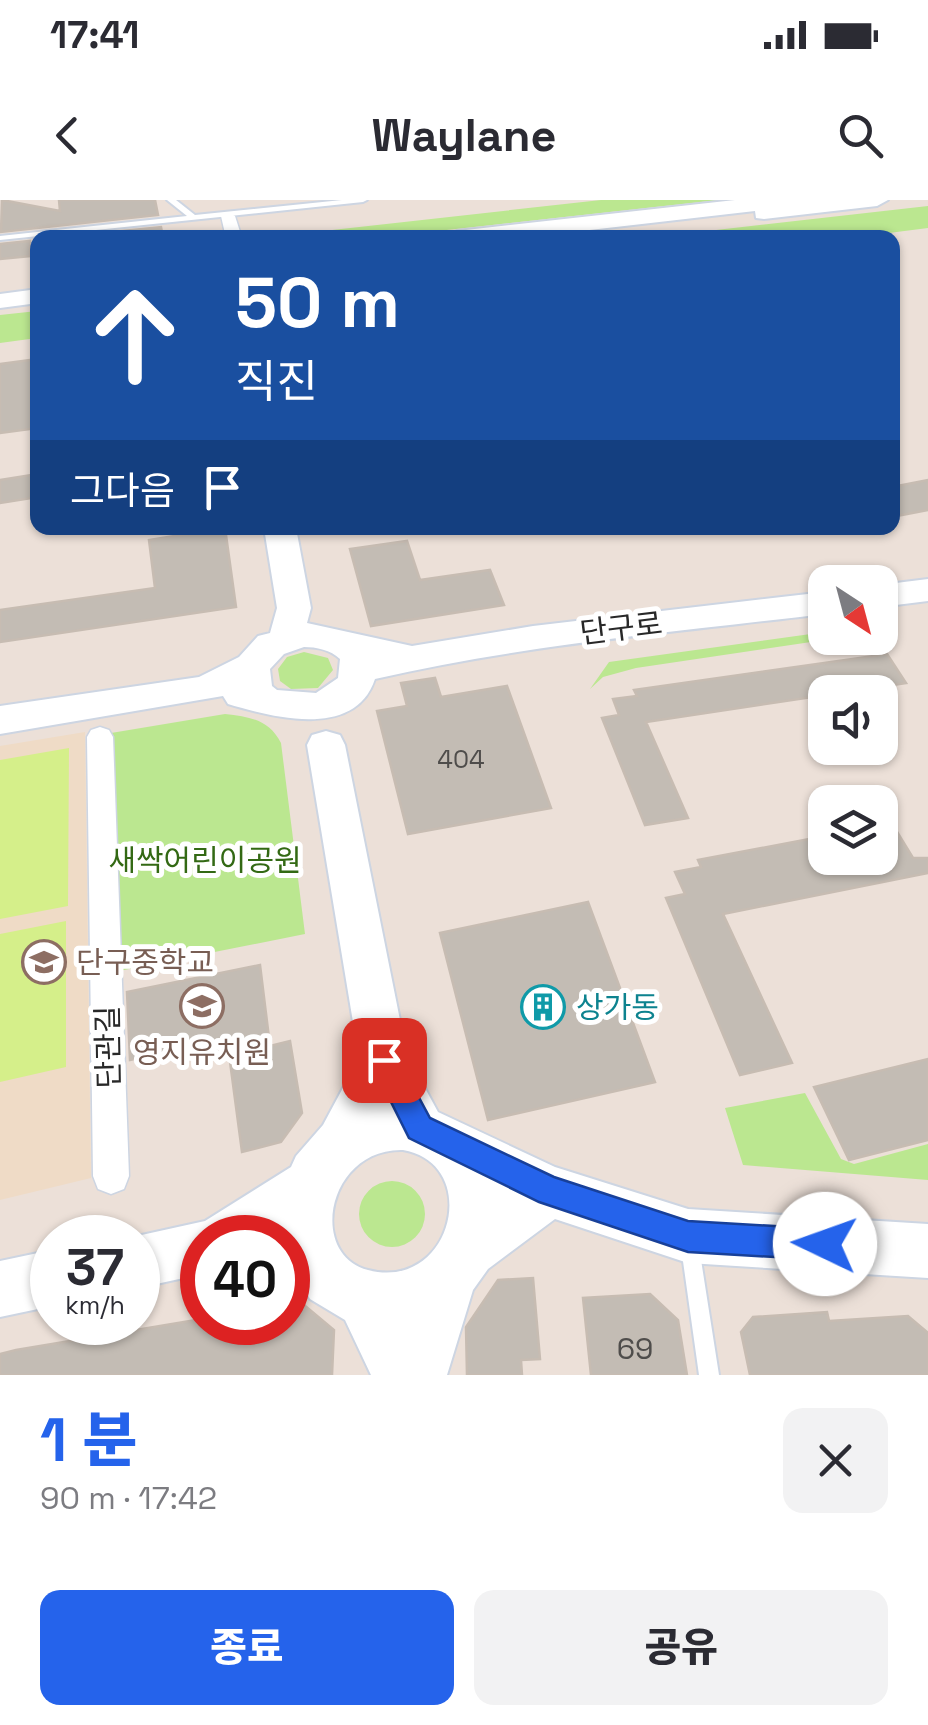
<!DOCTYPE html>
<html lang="ko">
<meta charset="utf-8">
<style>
:root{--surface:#fff;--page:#f2f2f3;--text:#2b2b33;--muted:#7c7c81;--accent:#2563eb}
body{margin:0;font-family:"Space Grotesk","Noto Sans KR",sans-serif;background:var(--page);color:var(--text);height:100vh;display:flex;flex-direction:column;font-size:38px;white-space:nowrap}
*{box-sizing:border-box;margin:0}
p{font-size:32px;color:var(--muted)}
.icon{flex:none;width:55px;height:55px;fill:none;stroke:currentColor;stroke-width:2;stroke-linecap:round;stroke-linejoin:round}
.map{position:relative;height:1175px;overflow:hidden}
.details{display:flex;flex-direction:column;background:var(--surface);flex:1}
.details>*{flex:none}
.top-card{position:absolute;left:30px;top:30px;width:870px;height:305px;border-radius:20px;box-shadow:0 2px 8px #0004;background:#1a4fa0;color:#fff;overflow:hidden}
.needle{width:65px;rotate:144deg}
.fabs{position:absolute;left:808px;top:365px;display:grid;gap:20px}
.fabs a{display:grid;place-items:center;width:90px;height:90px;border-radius:20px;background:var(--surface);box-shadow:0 2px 8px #0004;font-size:50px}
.speed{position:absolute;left:30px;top:1015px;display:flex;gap:20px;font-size:50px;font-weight:700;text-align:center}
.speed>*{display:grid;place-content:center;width:130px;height:130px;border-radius:50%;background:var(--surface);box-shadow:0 2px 8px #0004;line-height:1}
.speed small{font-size:25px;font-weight:400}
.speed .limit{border:15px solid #d22;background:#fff;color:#111}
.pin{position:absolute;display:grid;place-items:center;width:85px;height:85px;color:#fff;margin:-42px;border-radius:20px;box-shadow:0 5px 15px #0006}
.me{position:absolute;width:110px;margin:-55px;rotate:273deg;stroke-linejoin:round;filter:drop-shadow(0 0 8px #0008)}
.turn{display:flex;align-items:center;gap:35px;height:210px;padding:0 40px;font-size:45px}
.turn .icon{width:130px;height:130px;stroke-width:2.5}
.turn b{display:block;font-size:70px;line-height:85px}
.then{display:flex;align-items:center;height:95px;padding:0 40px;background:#0003;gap:20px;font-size:38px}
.round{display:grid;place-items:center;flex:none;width:105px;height:105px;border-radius:20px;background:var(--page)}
.head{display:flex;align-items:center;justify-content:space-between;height:170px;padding:0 40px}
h1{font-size:60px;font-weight:800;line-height:75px;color:var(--accent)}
.button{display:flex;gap:20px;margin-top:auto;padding:20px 40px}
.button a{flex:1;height:115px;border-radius:20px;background:var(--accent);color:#fff;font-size:40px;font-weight:800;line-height:115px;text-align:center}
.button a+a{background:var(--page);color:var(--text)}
.status{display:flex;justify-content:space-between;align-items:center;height:70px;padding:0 50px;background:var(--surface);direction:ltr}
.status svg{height:28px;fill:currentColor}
header{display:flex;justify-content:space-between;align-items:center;height:130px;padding:0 40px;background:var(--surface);font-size:45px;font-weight:800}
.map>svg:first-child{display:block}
.education{fill:#efdbc6}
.green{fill:#bbe790}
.pitch{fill:#d5ef8a}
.building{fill:#c3bcb4;stroke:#c7bcb2;stroke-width:2.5}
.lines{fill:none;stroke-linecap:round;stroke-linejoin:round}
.lane-casing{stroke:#cdd5e2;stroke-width:4}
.street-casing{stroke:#cdd5e2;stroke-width:3}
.secondary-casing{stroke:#cdd5e2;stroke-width:4}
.lane{fill:#fff;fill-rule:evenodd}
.street{fill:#fff;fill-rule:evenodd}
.secondary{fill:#fff;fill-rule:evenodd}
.route{fill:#2563eb;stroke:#184099;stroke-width:2.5}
.labels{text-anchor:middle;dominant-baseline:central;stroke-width:10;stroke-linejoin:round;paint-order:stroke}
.number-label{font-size:25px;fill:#4f4d4b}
.street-label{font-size:30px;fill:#282828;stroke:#fff}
.park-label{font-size:30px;fill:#336914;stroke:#fff}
.education-label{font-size:30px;fill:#785e54;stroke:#fff;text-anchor:start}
.culture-label{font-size:30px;fill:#0d838f;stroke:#fff;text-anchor:start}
.near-number-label{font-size:30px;fill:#4f4d4b}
</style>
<div class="status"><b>17:41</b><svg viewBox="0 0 49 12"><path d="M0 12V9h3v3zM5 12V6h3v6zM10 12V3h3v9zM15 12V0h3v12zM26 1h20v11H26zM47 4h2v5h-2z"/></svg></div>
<header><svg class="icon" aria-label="back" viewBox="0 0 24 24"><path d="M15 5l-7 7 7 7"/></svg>Waylane<svg class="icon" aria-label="search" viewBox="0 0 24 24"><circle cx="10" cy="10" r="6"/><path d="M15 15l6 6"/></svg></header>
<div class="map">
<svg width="928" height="1175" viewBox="0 0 928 1175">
<rect width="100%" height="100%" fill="#ece0d8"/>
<path class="education" d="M85,532l6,446 -91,22v-454z"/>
<path class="green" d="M601,0h118l-336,37h-114z
M928,6v22l-47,6 3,3h-229z
M37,111v27l-37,5v-28z
M825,432v6h13l-202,30 -33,9 -13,12 19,-27z
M304,452l24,6 5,12 -15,18 -27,1 -11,-8 -2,-12 9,-12z
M225,514c26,3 44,6 56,29l24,191 -186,37 -8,-238z
M805,893l36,66 13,5 74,-20v36l-185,-15 -18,-57z
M359 1014a33 33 0 1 1 66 0a33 33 0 1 1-66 0Z"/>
<path class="pitch" d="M69,548l-1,158 -68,13v-159z
M66,721v146l-66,15v-148z"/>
<path class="building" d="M2,0l58,11 -1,-11h96l3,15 -157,17z
M161,27l2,11h-89v-2z
M30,41v15l-30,3v-15z
M38,159v69l-38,5v-69z
M38,274v23l-38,6v-23z
M928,280v30l-36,7v-30z
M225,328l11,79 -236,35v-32l155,-22 -6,-48z
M407,341l13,39 70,-10 14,35 -133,21 -21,-77z
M887,454l19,29 -260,39 42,96 -43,7 -43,-107 17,-3 -6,-16 24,-3 -3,-6z
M435,478l6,19 66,-11 44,122 -143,26 -31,-123 30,-5 -6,-23z
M880,604l33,54h15v15l-205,41 69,149 -52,12 -74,-177 19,-4 -10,-22 26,-5 -3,-7 127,-24v22h55z
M588,702l67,180 -167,38 -48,-187z
M260,765l10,81 20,-5 12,72 -21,29 -39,10 -15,-113 -97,21 -3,-68z
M928,859v81l-79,20 -35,-73z
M533,1078l7,81 -19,1 1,15h-55l-1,-48 32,-47z
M650,1094l28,26 9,55h-96l-8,-77z
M304,1105l30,25 -2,45h-332v-21l16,-4 186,-31v3h86v-16z
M827,1112l2,9 79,-5 20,17v42h-178l-9,-43 12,-15z"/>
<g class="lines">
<g class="lane-casing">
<path id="lane" d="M167,0h9l19,15 147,-15h25l-4,2 -363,38v-4l187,-20z
M690,1038l7,2 2,7 20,128h-20l-18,-128 2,-7z"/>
</g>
<g class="street-casing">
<path id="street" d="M228,12l7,4 7,22h-16l-5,-22z
M100,527l9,3 4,7 16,439 -5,13 -13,5 -13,-5 -5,-13 -6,-439 4,-7z"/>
</g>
<g class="secondary-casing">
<path id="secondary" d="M735,0h153l-11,6 -113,13 -8,-1 -1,-7 -235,27h-74l11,-7z
M38,89v14l-38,5v-14z
M264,328h32l15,80 -4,15 105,23 121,-20 292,-34v22c-151,18 -302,31 -450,65 -20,61 -104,38 -147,25l-5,-8 -223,38v-28l199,-29 40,-20 19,-21 12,-3 7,-25zM304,447c12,0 27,3 36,12l-2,19 -22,15 -39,-3 -5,-4 -2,-17 14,-15z
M928,379v22l-48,6v-22z
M326,531l14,4 5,10 62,310 31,57 117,55 133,42 240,15v54l-240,-15 -133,-44 -67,50 -15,21 -26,85h-76l-26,-55 -35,-21 -22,-41v-20h-6l-1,-4 -6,4h-73v36l-64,14v-50h-10l77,-17 86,-54 5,-11 27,-31 36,-67 -52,-313 5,-10zM403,950c80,14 49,142 -35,120 -61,-16 -40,-122 35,-120z
M52,1050v56l-52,11v-56z"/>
</g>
<use href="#lane" class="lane"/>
<use href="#street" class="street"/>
<use href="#secondary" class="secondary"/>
</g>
<path class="route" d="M384,847l10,4 36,67 124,59 134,44 137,8 11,5 5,10 -5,11 -11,5 -137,-8 -149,-50 -130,-64 -39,-78 4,-9z"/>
<defs>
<g id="school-ring" transform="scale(2.25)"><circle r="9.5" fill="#fff" stroke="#8d6e63" stroke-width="1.5"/><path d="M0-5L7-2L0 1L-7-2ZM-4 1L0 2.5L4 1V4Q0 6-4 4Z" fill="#8d6e63"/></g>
<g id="building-ring" transform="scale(2.25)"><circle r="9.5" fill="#fff" stroke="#0f9aa8" stroke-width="1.5"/><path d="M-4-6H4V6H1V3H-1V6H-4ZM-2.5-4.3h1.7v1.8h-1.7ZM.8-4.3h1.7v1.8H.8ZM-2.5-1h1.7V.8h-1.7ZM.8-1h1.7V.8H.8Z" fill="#0f9aa8"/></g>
</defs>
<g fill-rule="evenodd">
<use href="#school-ring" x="44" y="762"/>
<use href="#school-ring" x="202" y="806"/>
<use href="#building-ring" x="543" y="807"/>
</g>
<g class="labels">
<g class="number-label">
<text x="461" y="559">404</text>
</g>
<g class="street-label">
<text transform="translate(621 428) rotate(-7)">단구로</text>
<text transform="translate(108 847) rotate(-91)">단관길</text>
</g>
<g class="park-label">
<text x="205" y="660">새싹어린이공원</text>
</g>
<g class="education-label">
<text x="76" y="762">단구중학교</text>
<text x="202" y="852" text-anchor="middle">영지유치원</text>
</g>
<g class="culture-label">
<text x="576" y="807">상가동</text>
</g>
<g class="near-number-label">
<text x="635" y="1148">69</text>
</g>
</g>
</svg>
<div class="fabs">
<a><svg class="needle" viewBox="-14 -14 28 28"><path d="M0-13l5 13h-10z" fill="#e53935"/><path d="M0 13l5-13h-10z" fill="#7c7c81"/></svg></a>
<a><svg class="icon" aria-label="sound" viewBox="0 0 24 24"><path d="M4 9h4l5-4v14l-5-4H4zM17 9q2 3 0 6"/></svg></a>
<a><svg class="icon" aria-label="layers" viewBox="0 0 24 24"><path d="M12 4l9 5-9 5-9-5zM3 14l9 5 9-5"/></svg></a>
</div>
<div class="speed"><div>37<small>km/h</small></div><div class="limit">40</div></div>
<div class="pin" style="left:384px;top:860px;background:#d93025"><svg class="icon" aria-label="arrive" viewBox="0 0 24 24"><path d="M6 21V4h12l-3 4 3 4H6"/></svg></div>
<svg class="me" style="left:825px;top:1044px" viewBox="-20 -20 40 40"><circle r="19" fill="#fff"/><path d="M0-13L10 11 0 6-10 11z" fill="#2563eb"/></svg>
<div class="top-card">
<div class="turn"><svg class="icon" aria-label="ahead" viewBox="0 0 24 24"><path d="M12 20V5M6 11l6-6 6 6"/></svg><div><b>50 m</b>직진</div></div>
<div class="then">그다음<svg class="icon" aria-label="arrive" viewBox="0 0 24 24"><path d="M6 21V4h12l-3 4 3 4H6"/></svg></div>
</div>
</div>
<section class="details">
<div class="head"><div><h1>1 분</h1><p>90 m · 17:42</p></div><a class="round"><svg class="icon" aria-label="close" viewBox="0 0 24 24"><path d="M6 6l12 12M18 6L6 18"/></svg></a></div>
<div class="button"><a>종료</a><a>공유</a></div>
</section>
